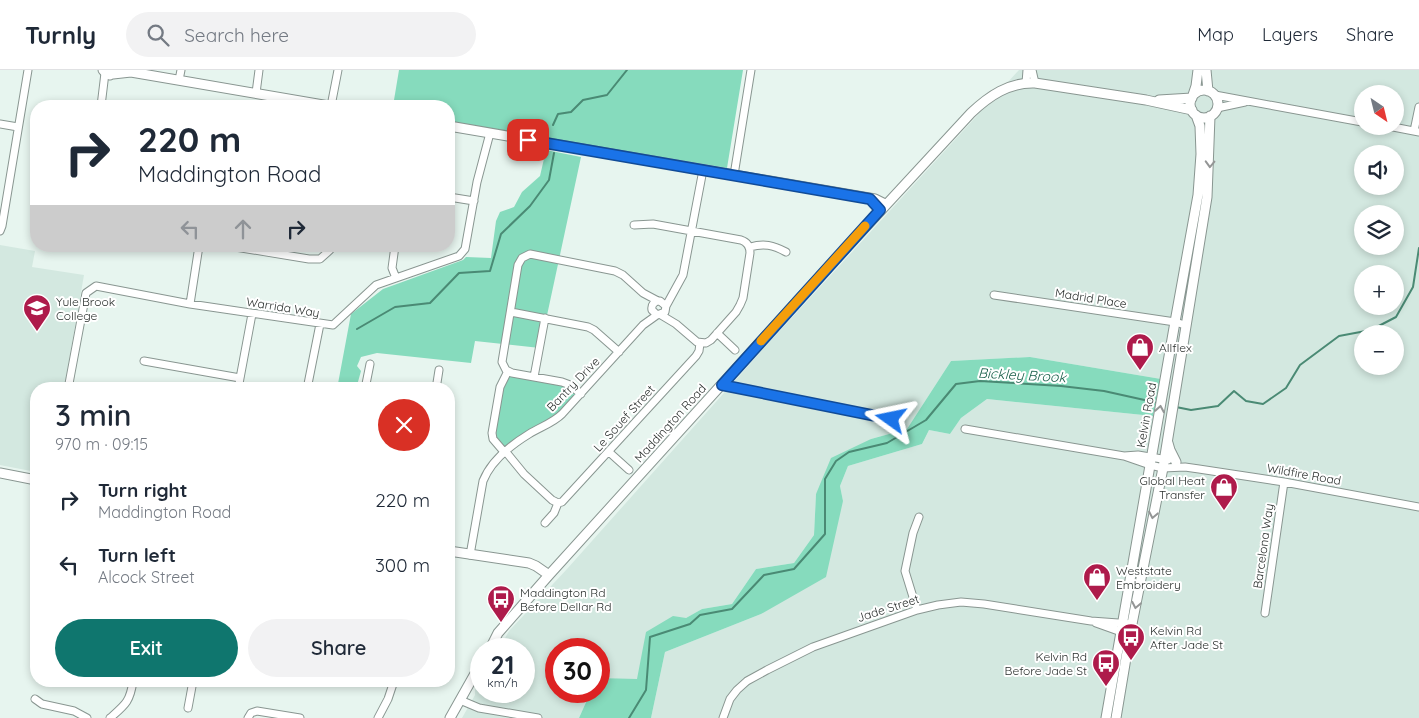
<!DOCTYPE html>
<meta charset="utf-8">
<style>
:root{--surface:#fff;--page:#f2f2f3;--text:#1f2937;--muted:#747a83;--line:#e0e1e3;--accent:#0f766e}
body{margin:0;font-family:Quicksand,sans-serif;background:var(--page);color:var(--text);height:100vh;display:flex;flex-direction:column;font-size:19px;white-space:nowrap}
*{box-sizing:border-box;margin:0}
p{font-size:16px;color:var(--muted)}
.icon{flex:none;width:28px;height:28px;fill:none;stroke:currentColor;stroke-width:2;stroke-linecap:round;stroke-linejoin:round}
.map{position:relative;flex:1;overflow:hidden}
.sheet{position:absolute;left:30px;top:312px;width:425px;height:305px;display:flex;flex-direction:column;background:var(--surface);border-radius:20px;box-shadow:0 2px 8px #0003}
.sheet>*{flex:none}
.banner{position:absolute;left:30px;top:30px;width:425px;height:152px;border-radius:20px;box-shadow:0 2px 8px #0003;background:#fff;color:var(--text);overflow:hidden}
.needle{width:32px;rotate:145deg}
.tools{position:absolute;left:1354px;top:15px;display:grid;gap:10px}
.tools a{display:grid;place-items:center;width:50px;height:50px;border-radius:50%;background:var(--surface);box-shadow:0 2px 8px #0003;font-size:25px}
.speed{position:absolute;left:470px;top:568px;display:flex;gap:10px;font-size:25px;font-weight:700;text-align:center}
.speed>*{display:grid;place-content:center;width:65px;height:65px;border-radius:50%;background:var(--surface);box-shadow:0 2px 8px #0003;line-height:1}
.speed small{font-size:12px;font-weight:400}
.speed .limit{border:8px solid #d22;background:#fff;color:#111}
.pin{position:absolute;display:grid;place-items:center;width:42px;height:42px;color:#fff;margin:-21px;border-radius:10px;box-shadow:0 2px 8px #0006}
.me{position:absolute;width:55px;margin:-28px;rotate:282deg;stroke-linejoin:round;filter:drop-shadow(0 0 4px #0008)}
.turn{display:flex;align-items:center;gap:18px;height:105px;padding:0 25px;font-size:22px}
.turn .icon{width:65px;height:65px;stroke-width:2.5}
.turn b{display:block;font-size:35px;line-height:42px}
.lanes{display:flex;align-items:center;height:48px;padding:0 25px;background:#0003;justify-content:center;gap:25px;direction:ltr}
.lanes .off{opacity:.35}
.round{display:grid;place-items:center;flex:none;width:52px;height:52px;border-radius:26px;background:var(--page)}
.head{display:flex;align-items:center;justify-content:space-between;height:85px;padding:0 25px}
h1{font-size:30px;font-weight:600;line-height:38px}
.button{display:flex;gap:10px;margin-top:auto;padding:10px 25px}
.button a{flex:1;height:58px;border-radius:30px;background:var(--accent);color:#fff;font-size:20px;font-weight:600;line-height:58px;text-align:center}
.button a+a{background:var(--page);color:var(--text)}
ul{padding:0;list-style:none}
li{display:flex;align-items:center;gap:15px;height:65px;padding:0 25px}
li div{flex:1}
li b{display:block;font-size:19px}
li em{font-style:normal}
header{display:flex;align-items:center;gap:30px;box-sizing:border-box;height:70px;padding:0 25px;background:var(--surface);border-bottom:1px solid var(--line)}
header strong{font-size:24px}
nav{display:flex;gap:28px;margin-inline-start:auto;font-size:18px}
.search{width:350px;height:45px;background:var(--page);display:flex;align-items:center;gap:12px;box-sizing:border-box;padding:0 18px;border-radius:28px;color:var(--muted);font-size:19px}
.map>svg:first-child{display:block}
.built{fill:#d3e8e0;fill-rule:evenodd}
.green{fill:#86dbbd}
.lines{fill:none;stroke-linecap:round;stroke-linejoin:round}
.stream{stroke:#4a8a74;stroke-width:2}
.minor-casing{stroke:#899691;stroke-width:9}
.major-casing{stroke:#899691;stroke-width:11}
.minor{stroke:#fff;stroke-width:7}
.major{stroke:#fff;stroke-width:9}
.oneway{stroke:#949696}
.route-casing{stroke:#114b97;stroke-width:12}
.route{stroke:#1a73e8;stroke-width:9}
.slow{stroke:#f59e0b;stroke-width:9}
.labels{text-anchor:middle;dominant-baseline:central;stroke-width:4;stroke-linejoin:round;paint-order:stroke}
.street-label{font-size:12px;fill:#292e2c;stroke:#fff}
.poi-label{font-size:12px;fill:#292e2c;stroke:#fff;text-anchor:start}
.water-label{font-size:14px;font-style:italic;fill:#195f4a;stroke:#fff}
</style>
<header>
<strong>Turnly</strong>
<div class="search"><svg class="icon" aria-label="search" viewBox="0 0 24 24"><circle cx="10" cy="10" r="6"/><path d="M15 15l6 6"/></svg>Search here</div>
<nav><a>Map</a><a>Layers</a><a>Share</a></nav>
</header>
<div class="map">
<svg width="1419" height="648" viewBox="0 0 1419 648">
<rect width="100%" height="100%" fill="#e7f5ef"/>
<path class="built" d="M1019,0h400v648h-768l14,-66 96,-38 82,-113 -3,-15 8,-20 74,-22 7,-14 21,4 11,-16 26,-19 166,17 8,-37 -131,-22 -79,4 -44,68 -36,10 -55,55 -2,41 -20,28 -38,6 -24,35 -30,5 -16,9 -49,62 -38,-2v-29h-43v42h35l-12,27h-117l13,-23v-5l6,-11v12h43v-42h-25l10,-18 58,-62 197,-221zM1362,24h33v32h-33zM1362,84h33v32h-33zM1362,144h33v32h-33zM1362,204h33v32h-33zM1362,264h33v32h-33z
M0,175l35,6 -3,16 52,8 -20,114h-28v83l-36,-7z"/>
<path class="green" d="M399,0h344l-16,98 -278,-46v-16h-56z
M546,80l35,7 -41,191 -65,-7 -4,22 -94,-10 -16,4 -4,9 4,5 -5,18h-19l14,-75 32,-25 80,-29 3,-3 25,1 5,-37 4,-9 14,-5 8,-15 18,-16z
M1030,287l131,22 -8,37 -166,-17 -26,19 -11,16 -21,-4 -7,14 -74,22 -8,20 3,15 -17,76 -65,37 -96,38 -14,66h-72l12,-27h8v-13l38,1 9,-47 27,-16 13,2 16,-9 30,-5 24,-35 38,-6 20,-28 2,-41 15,-36 40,-19 36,-10 44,-68z
M508,301l44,9 25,11 -8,16 -64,46 -12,-14v-12z"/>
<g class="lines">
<path class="stream" d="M553,55l5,-11 13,-2 12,-12 24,-5 20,-25
M357,259l38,-22 35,-4 29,-30 31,-2 11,-37 29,-28 19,-26 5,-27
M1176,337l15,3 27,-4 16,-15 12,10 17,3 23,-16 14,-23 39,-29 32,-6 25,-13 17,-30 6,-39
M629,648l17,-28 4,-53 40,-13 10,-9 32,-6 32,-34 30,-6 31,-35v-55l11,-18 13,-9 38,-9 39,-23 30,-36 24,-3 81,5 43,5 54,12"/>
<g class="minor-casing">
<path id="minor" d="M1032,0l3,13
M179,10l2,-10
M1026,13l1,-13
M256,23l3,-23
M1215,25l147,27
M101,36l4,-33
M331,36l7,-36
M1217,38l28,-6
M0,54l18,3
M1388,56l31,6
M1414,61l5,-24
M734,105l17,-105
M449,127l25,4
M634,155l19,-1 88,16c6,2 9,6 9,13l-7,45 -3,7 -4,7 -25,28 -5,3 -9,-1 -21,-18 -15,-9
M0,161l2,-5c9,-52 17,-104 26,-156
M229,176l80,13h11l10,-9 1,-4
M395,176l-3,22 4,10
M750,177c14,-4 23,-2 36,5
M994,225l181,27 10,3
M190,234l9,-58
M666,236l17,-31 20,-105
M511,242l77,15 6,3 25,22
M717,263l18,17
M144,291l96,17
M534,307l11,-59
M722,315l169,34
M68,319l18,-96 10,-7 94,18 143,21 43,-40 83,-29 6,-7 12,-67 13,-49
M238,319l14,-75
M307,319l13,-65
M365,319l5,-25
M436,319l3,-19
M581,324l-11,-9 -8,-3 -50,-9 -6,-3 -4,-8 16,-97 4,-7 8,-4 85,17 8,4 20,18 15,8
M965,359l159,27 14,-1 30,5
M506,382l18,22 28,26 6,3 4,-1 134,-146 3,-5 1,-8
M609,382l20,18
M505,383l-12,-14 -1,-6 8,-46 8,-16
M1124,386l26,9 13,3 22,-1 14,2 85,13 135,25
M545,453l9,-10 4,-10
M470,485l13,-74c8,-20 28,-36 46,-47 11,-7 24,-11 33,-20l81,-89 14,-10 8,-3 1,-6 -6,-5c-6,0 -9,4 -8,9l5,5
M917,540l-12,-39 8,-38 6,-16
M1265,543l19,-131
M1096,553l28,10
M35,629l7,5 32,7 13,7
M460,630l19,8 59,10
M188,638l5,-27
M110,648c15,-13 20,-16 23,-37
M248,648l3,-5 6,-2 43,7
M378,648l10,-19 6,-18
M723,648l7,-19 7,-9 10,-9 20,-11 46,-23 104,-37 21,-5 23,-3 23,2 107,17 41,3"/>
</g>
<g class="major-casing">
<path id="major" d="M103,0l4,4 3,1 6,-5
M1206,0l2,21
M113,4l18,-2 198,34
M1190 34a14 14 0 1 1 28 0a14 14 0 1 1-28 0Z
M1193,25l3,-9 2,-16
M1159,30l33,-2
M449,56l426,73 10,5
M1168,373l2,7 6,12
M0,403l36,7
M449,481l80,12 7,3 13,9
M490,579l8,-16 51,-58 251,-277 171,-185c18,-17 38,-31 64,-30l111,17 46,10
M450,648l31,-55
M1106,648l69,-396 23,-127 3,-41 -1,-28 -4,-11
M1116,648l14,-84 33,-166 44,-271 3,-81"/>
</g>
<use href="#minor" class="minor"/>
<use href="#major" class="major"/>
</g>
<defs><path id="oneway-chevron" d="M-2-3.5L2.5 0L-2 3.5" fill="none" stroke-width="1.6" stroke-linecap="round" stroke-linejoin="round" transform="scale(1.25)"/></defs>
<g class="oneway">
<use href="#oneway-chevron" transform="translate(1210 94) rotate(92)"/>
<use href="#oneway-chevron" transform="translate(1160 339) rotate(-80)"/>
<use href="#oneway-chevron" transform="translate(1153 445) rotate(101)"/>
<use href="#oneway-chevron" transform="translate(1136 535) rotate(101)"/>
</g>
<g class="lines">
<g class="route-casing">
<path id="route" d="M528,70l342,59 10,11 -158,175 169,34"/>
</g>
<use href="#route" class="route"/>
<path class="slow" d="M761,271l104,-115"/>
</g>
<defs>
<g id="university-pin" transform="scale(1.4375)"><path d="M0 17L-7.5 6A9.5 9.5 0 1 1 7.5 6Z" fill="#ae1b4b" stroke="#fff"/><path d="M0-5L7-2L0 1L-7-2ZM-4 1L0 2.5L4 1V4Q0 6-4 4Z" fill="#fff"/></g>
<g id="shop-pin" transform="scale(1.4375)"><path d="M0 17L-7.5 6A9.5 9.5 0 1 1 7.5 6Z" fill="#ae1b4b" stroke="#fff"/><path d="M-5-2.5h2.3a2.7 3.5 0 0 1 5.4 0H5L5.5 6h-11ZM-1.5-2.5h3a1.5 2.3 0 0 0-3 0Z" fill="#fff"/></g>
<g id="bus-pin" transform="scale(1.4375)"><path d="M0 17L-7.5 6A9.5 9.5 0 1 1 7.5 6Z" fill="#ae1b4b" stroke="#fff"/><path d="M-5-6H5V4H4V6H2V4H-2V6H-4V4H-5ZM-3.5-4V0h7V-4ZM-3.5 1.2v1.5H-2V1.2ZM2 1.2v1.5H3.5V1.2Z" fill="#fff"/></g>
</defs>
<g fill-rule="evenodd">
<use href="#university-pin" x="37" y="238"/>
<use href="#shop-pin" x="1140" y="277"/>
<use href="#shop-pin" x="1224" y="417"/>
<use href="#shop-pin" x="1097" y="507"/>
<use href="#bus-pin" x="501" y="529"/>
<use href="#bus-pin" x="1131" y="567"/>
<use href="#bus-pin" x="1106" y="593"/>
</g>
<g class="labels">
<g class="street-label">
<text transform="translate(1091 228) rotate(9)">Madrid Place</text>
<text transform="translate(283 237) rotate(9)">Warrida Way</text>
<text transform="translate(573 314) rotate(-46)">Bantry Drive</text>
<text transform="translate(1146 345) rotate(-80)">Kelvin Road</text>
<text transform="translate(624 348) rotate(-48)">Le Souef Street</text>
<text transform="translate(670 353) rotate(-48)">Maddington Road</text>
<text transform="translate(1304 404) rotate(10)">Wildfire Road</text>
<text transform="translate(1263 476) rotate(-82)">Barcelona Way</text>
<text transform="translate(888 538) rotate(-18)">Jade Street</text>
</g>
<g class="poi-label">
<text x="56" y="231">Yule Brook<tspan x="56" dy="14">College</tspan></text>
<text x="1159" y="277">Allflex</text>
<text x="1205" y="410" text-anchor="end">Global Heat<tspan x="1205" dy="14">Transfer</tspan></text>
<text x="1116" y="500">Weststate<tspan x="1116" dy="14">Embroidery</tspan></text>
<text x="520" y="522">Maddington Rd<tspan x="520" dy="14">Before Dellar Rd</tspan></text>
<text x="1150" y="560">Kelvin Rd<tspan x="1150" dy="14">After Jade St</tspan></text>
<text x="1087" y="586" text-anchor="end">Kelvin Rd<tspan x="1087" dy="14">Before Jade St</tspan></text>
</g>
<g class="water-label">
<text transform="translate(1022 305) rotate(3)">Bickley Brook</text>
</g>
</g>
</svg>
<div class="tools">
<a><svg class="needle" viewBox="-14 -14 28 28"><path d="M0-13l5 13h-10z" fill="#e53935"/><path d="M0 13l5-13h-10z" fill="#747a83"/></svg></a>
<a><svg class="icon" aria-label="sound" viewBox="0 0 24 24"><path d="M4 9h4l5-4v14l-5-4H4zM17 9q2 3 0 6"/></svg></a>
<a><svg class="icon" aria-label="layers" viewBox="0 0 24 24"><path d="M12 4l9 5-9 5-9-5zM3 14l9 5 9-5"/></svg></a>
<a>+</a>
<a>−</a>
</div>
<div class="speed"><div>21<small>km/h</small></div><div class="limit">30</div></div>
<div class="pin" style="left:528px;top:70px;background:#d93025"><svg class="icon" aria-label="arrive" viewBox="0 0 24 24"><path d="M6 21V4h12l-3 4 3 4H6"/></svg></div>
<svg class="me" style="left:891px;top:349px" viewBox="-20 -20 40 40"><path d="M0-17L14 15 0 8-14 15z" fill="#1a73e8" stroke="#fff" stroke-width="4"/></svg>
<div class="banner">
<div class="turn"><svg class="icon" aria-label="right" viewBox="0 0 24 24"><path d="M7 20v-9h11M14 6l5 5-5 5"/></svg><div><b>220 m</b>Maddington Road</div></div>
<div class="lanes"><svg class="icon off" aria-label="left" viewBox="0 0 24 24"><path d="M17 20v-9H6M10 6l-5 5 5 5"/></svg><svg class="icon off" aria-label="ahead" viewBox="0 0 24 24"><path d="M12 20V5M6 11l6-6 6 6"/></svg><svg class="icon" aria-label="right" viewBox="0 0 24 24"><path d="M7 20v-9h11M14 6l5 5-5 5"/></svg></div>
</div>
<section class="sheet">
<div class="head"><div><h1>3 min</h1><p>970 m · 09:15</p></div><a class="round" style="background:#d93025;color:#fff"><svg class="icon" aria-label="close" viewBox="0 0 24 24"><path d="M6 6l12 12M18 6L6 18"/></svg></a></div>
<ul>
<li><svg class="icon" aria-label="right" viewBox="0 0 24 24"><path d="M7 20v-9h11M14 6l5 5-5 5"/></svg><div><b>Turn right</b><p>Maddington Road</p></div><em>220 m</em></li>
<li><svg class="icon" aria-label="left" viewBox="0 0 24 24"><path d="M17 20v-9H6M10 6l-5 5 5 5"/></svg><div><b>Turn left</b><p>Alcock Street</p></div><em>300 m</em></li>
</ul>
<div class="button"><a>Exit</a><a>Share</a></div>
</section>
</div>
